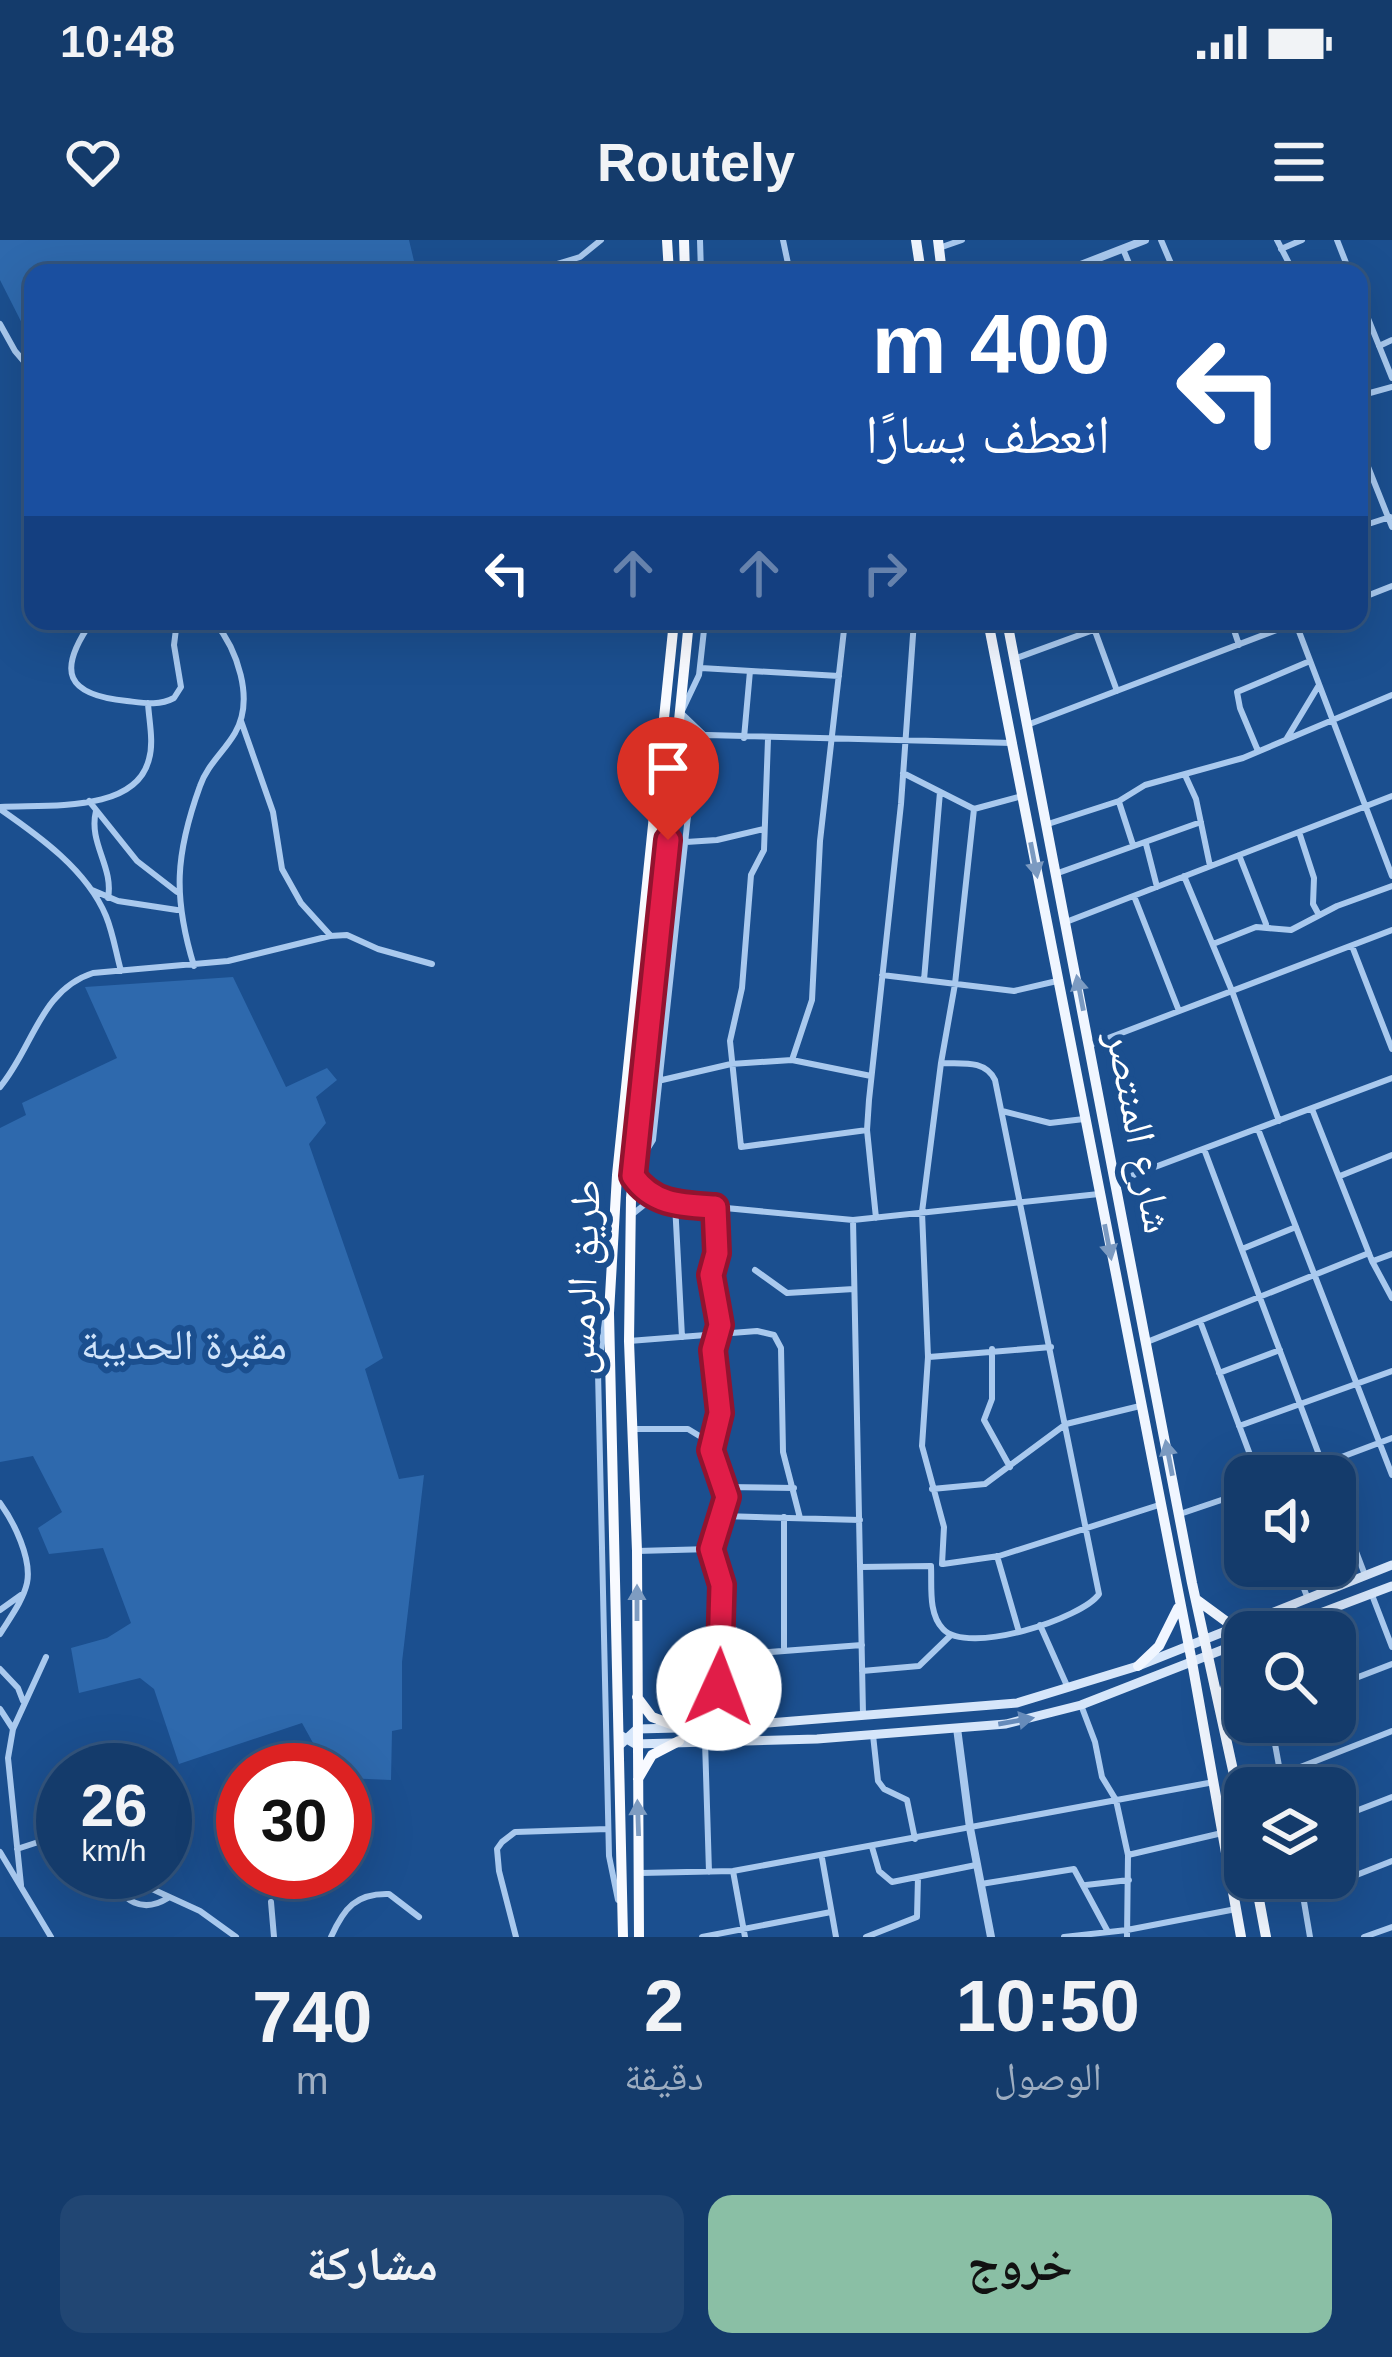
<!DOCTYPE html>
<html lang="ar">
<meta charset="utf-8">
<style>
:root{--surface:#143b6b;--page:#214673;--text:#f1f3f6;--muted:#9dadc1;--line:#33557e;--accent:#8abfa5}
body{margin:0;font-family:Helvetica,"Noto Naskh Arabic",sans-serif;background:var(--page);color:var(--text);direction:rtl;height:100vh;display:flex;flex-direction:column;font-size:45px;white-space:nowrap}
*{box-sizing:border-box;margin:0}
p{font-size:39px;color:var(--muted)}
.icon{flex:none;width:66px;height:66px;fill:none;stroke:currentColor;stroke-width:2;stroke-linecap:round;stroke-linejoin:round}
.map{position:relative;height:1697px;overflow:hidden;direction:ltr}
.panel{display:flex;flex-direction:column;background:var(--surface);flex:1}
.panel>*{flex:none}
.banner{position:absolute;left:24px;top:24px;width:1344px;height:366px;border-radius:24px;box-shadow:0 12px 48px #0002,0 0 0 3px var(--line);direction:rtl;background:#1a4fa0;color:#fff;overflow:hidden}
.tools{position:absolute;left:1224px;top:1215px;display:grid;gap:24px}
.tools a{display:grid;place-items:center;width:132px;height:132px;border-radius:24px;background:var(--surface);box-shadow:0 12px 48px #0002,0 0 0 3px var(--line);font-size:60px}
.speed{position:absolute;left:36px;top:1503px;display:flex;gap:24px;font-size:60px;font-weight:700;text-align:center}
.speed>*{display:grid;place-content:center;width:156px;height:156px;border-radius:50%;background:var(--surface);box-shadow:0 12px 48px #0002,0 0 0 3px var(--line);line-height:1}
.speed small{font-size:30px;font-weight:400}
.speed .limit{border:18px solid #d22;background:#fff;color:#111}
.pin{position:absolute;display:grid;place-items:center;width:102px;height:102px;color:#fff;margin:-123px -51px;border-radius:50% 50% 50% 0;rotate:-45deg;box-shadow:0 0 12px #0007}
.pin .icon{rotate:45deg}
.me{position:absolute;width:132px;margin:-66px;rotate:2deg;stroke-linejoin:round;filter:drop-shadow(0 0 9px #0008)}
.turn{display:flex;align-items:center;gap:42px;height:252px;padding:0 60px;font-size:54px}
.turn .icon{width:156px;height:156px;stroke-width:2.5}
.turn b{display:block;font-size:84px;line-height:102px}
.lanes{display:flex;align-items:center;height:114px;padding:0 60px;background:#0003;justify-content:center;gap:60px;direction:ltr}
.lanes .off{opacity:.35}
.eta{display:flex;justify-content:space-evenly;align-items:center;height:204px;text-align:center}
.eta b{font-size:72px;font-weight:700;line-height:84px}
.primary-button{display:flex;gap:24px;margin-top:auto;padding:24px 60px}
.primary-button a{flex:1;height:138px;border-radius:24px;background:var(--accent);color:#111;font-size:48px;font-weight:700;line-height:138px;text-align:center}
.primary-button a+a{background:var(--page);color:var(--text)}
.status{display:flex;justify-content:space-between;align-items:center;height:84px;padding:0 60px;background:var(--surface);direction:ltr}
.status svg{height:33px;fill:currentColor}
header{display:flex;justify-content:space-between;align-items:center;height:156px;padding:0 60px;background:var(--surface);font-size:54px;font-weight:700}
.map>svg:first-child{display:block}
.green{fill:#2e69ad}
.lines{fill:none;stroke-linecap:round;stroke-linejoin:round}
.minor{stroke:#a9c9ee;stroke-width:6}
.tertiary{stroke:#a9c9ee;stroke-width:8}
.secondary{stroke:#d6e6fa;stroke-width:9}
.primary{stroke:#f0f6ff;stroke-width:10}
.trunk{stroke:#f8faff;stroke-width:10}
.oneway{fill:#7b9ac1}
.oneway2{fill:#7e9cc1}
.oneway3{fill:#668bba}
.route-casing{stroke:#92132f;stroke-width:30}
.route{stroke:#e11d48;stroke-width:21}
.labels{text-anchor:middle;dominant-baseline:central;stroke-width:12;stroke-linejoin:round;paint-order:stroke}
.street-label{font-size:42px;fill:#fff;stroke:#1b4f8f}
.park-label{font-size:42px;fill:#cfe3fa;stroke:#1b4f8f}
</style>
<div class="status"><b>10:48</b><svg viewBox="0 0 49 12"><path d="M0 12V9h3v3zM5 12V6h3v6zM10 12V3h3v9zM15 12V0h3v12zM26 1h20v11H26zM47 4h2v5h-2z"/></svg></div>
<header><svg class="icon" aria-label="menu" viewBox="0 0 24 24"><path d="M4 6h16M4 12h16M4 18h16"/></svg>Routely<svg class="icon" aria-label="heart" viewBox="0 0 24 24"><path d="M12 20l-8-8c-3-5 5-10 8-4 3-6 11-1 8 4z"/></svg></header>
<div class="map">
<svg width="1392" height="1697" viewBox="0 0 1392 1697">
<rect width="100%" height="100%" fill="#1b4f8f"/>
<path class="green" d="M0,0h409l5,21 -66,12h-315v72l-33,-65z
M233,737l53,110 41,-19 10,12 -21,17 10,26 -17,21 74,214 -18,11 34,110 25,-4 -22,187v67l-10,2 -1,49 -46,-2v-8h-17l-26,-47 -123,41 -25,-75 -14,-11 -61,15 -8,-45 36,-10 24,-15 -28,-75 -54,6 -11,-26 24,-16 -29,-56 -33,6v-334l26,-13 -4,-12 95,-45 -32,-71z"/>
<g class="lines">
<path class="minor" d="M700,0l1,33
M783,0l7,33
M1161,0l14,33
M1277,0l17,33
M1337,0l13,33
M939,8l23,-8
M1123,9l10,24
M1281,9l21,-9
M527,33l53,-16 21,-17
M1359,56l33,82
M0,84l15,27 18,21
M1379,106l13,-6
M1359,156l33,-9
M1359,204l33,83
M1359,287l31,-10
M1359,359l33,-13
M92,381c-36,51 -26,74 35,80 17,2 32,5 47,-3l7,-11 -7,-42 3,-24
M1231,381l8,24
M1295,381l97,255
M1095,391l22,60
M1014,419l104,-38
M701,428l138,8
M241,481l32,91 9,57 19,34 29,32
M1027,485l273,-104
M703,494l-22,-21 18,-38 6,-54
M744,498l6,-67
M1287,498l32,-53
M768,499l-4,111 -13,25 -9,113 -12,53 11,106 126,-17
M1258,511l-18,-43 -3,-16 73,-31
M903,533l71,36 48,-13
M1185,535l11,24 14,67
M89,561l48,60 40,31
M1119,562l14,43
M0,567c45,-3 136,7 149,-48 5,-17 0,-38 -1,-56
M0,569c39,27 87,61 106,107 7,17 10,37 15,55
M96,571c-8,32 18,56 12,87
M1048,584l71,-23 26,-16 98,-27 149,-63
M1299,592l15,46 -1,26 6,11
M686,602l31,-2 47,-11
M1146,604l11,43
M1239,615l27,69
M1058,633l143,-51
M1184,636l48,115 47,130
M92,650l26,11 59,9
M1134,656l45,115
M1066,682l326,-126
M1213,704l43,-17 35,3 46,-24 55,-20
M1352,706l40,103
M194,726c-21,-69 -19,-111 6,-180 7,-21 24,-34 35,-53 20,-34 2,-84 -21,-112
M882,735l132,16 43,-10
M924,740l16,-188
M1090,805l302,-115
M792,820l20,-60 8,-159 25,-220
M662,840l69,-16 61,-4 79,16
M0,847c33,-39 40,-97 93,-114l135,-12 102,-25 17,-1 31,14 54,15
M1312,869l60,152 20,37
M1002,871l48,12 34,-4
M1258,889l134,346
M1204,909l123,327
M637,926l16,-26 37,-343 -2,-16 -12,-23c8,-12 16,-20 31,-23l305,8
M1340,936l52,-21
M634,937l25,23
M1115,942l277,-104
M675,963l7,134
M714,967l3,46 -6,22 9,50 -7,25 7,63 -9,37 16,47 -16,52 11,36 -4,142
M634,973l10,-8 18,-3 191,18 246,-26
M876,978l-9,-88 2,-30 32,-296 13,-183
M853,980l10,494
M1242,1009l54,-22
M1373,1021l19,-7
M755,1030l32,23 67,-4
M605,1081l-7,51 11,484 9,44
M1200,1081l58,155
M629,1101l128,-10 17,4 7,13 2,104 17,66
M1147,1102l222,-89
M992,1109v50l-8,21 26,47
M929,1117l122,-10
M1219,1133l61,-23
M1239,1186l153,-55
M635,1189h53l23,14
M1291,1236l101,-38
M726,1247l68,1
M932,1249l53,-5 81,-60 74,-18
M1335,1257l30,78
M0,1263c14,19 32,56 27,80 -4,18 -18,36 -27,51
M1180,1274l65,-22
M723,1276l137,4
M784,1277v134
M637,1311l74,-2
M997,1316l22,76
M942,1324l2,-37 -22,-81 6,-89 -6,-145 19,-149 14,-79 19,-175
M943,1324l56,-8 160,-51
M931,1326c1,20 -3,48 12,63 25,27 140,-11 156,-35l-104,-514c-10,-21 -34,-16 -54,-17
M1295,1326l13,33
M861,1327l69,-1
M1372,1355l20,52
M0,1370l21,-15
M723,1373l21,31 13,9 105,-8
M1040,1385l28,63
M0,1429l18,19 5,13
M862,1431l57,-5 32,-31
M1335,1446l57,-22
M1081,1465l14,37 7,35 14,23 12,55 -1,82
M0,1469l13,20 -5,29 13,127
M1271,1482l12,66
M13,1489l33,-72
M873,1495l5,46 6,8 23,11 8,39
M705,1501l4,131
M1280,1535l112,-44
M1335,1579l57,-22
M872,1607l7,24 13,11 84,-17
M17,1609l46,-15
M0,1612l51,85
M1128,1615l94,-22
M822,1618l14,79
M733,1631l12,66
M115,1632l85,39 36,26
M640,1633l93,-2 481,-89
M117,1634c2,29 27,39 51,24
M1300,1638l10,59
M981,1644l93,-15 34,63
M1086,1645l43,-5
M1303,1656l89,-35
M271,1662l3,35
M331,1697c13,-29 25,-44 58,-43l30,23
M516,1697l-17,-66 -2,-22 5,-7 13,-10 93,-3
M702,1697l129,-25
M866,1697l51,-20 1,-40
M1064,1697l63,-7 109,-21
M1364,1697l28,-10"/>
<path class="tertiary" d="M1060,33l85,-33
M957,1488l13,100 21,109"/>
<path class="secondary" d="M1270,1392l122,-46
M620,1495l15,9 182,-5 189,-15 75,-19 164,-64
M621,1504l16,-15 81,-2 299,-24 121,-37 254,-101"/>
<path class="primary" d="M916,0l5,33
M938,0l4,33
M988,381l204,1041 49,275
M1007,381l185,962 53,242
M1197,1360l30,22 23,1
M1271,1392v-1
M1138,1426l21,-20 19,-38
M1220,1467l9,-32 16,-24
M1255,1638l11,59"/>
<path class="trunk" d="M667,0l2,33
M684,0l1,33
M637,1457l15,20 30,11
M638,1539l14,-24 27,-14
M623,1697l-14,-624 8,-138 57,-554
M639,1697l-2,-386 -8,-210 2,-143 58,-577"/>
</g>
<defs><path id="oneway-solid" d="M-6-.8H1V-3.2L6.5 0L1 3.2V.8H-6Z" transform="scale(3)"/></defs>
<g class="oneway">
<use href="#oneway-solid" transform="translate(1034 620) rotate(79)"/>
<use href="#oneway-solid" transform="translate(1080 753) rotate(-101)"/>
<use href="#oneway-solid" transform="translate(1108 1002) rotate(79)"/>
<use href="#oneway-solid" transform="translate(1169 1218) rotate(-101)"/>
</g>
<g class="oneway2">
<use href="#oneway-solid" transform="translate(637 1363) rotate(-90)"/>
<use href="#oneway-solid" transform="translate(638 1578) rotate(-92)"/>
</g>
<use class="oneway3" href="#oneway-solid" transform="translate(1016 1481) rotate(-10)"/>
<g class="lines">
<g class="route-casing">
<path id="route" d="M668,600l-35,336c20,29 49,29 82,31l2,46 -6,22 9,50 -7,25 7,63 -9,37 16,47 -16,52 11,36 -3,103"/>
</g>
<use href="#route" class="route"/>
</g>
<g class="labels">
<g class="street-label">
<text transform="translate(1140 892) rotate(79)">شارع المنتصر</text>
<text transform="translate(582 1037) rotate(-88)">طريق الرمس</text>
</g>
<g class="park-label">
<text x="184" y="1104">مقبرة الحديبة</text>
</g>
</g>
</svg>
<div class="tools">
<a><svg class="icon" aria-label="sound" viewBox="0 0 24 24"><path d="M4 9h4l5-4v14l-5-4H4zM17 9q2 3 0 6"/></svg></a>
<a><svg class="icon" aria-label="search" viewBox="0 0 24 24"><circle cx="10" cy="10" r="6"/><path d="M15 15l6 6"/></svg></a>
<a><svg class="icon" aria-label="layers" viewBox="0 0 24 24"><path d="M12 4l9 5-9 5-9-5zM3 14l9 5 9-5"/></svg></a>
</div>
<div class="speed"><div>26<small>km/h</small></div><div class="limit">30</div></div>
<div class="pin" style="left:668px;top:600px;background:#d93025"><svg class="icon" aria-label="arrive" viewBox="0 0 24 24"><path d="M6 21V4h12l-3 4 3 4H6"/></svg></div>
<svg class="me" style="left:719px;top:1448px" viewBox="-20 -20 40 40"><circle r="19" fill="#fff"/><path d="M0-13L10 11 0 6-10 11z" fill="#e11d48"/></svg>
<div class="banner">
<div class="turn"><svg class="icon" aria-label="left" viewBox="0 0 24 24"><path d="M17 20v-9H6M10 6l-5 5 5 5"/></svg><div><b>400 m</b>انعطف يسارًا</div></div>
<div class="lanes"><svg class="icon" aria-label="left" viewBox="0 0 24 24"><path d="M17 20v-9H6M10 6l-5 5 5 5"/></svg><svg class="icon off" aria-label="ahead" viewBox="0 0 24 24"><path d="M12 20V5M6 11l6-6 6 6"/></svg><svg class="icon off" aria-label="ahead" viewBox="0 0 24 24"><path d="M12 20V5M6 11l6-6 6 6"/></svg><svg class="icon off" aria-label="right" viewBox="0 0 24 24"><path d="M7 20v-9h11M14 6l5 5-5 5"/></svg></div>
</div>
</div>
<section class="panel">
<div class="eta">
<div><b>10:50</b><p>الوصول</p></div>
<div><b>2</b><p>دقيقة</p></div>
<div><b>740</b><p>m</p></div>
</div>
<div class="primary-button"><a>خروج</a><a>مشاركة</a></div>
</section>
